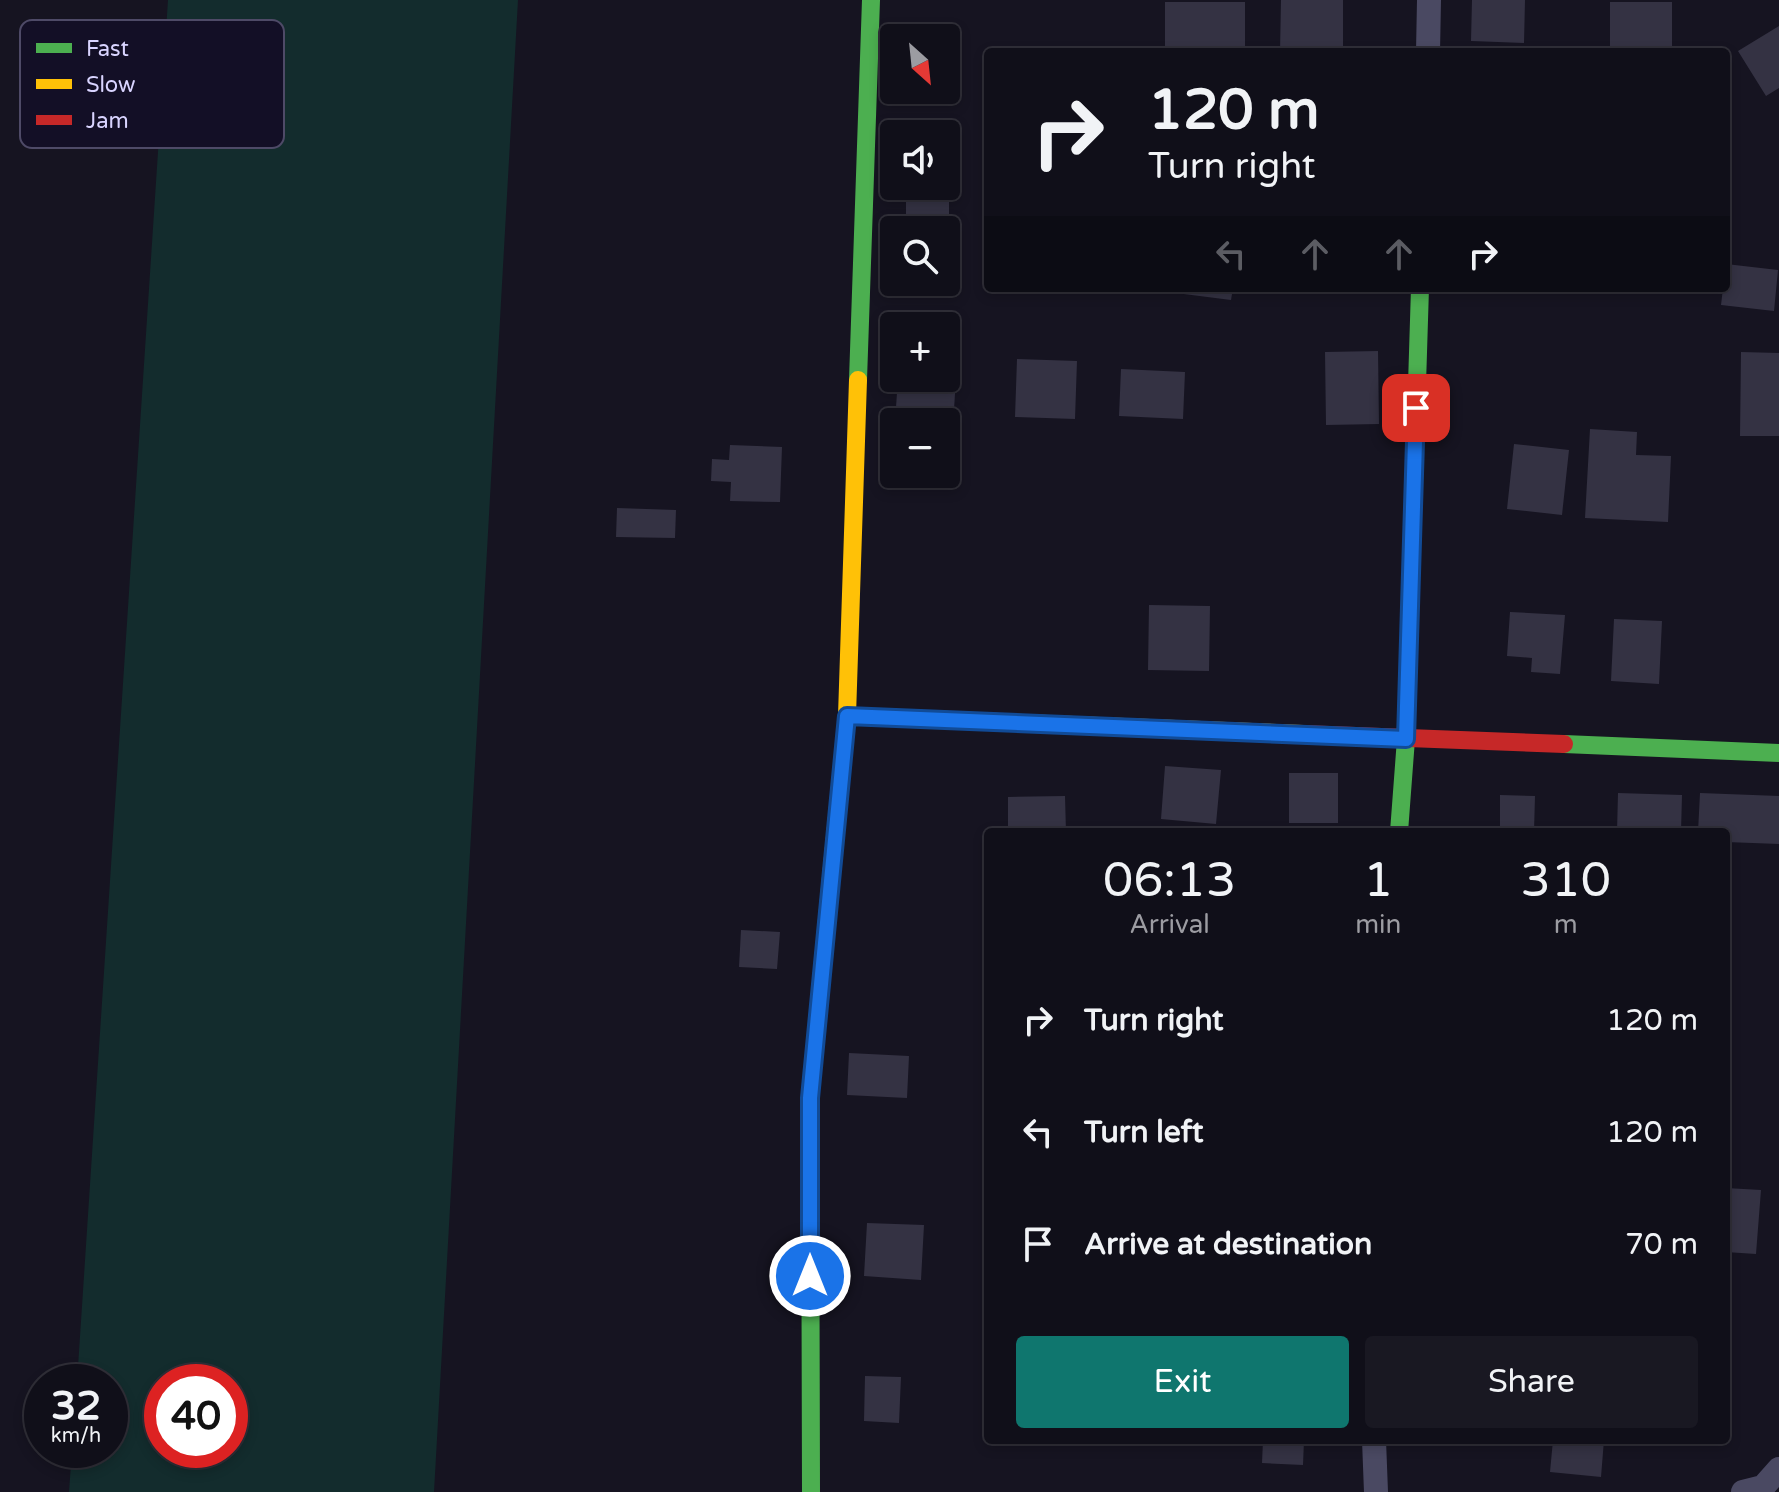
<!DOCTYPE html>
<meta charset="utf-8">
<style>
:root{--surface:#100f19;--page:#191822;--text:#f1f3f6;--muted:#9c9ca2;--line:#302f38;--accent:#0f766e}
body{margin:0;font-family:"Varela Round",sans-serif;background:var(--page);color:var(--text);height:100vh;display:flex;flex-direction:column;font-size:30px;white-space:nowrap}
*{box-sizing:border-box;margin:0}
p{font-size:26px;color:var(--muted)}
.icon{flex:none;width:44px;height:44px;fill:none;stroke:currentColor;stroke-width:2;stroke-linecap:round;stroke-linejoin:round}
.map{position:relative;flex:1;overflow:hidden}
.drawer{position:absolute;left:984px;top:828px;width:746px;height:616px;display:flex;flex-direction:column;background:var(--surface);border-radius:8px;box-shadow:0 4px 12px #0003,0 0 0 2px var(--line)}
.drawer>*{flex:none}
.hud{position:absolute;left:984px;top:48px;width:746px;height:244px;border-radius:8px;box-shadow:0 4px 12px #0003,0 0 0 2px var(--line);background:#100f19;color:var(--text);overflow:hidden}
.needle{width:52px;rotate:153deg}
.tools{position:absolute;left:880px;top:24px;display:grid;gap:16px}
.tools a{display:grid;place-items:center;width:80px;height:80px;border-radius:8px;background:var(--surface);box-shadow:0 4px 12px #0003,0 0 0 2px var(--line);font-size:40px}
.speed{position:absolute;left:24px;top:1364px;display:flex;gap:16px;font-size:40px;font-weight:700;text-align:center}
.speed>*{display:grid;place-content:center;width:104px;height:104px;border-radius:50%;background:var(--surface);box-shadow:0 4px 12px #0003,0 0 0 2px var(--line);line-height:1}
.speed small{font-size:20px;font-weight:400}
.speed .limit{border:12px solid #d22;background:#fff;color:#111}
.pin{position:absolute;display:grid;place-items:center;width:68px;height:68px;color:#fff;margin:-34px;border-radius:16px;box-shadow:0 4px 12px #0006}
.me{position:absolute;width:88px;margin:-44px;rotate:0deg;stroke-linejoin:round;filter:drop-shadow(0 0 6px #0008)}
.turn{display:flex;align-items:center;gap:28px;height:168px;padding:0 32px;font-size:36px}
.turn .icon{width:104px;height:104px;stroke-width:2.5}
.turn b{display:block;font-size:56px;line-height:68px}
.lanes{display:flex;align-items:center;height:76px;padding:0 32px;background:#0003;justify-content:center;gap:40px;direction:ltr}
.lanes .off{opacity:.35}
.eta{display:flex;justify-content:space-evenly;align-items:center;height:136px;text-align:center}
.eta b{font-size:48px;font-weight:600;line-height:56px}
.button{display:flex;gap:16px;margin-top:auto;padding:16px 32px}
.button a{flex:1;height:92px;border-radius:8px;background:var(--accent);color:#fff;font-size:32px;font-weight:600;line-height:92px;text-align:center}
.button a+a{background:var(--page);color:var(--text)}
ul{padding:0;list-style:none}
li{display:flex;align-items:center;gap:24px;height:112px;padding:0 32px}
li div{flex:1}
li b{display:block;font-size:30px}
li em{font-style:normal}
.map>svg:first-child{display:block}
.green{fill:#132c2d;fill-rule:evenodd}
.building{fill:#343243}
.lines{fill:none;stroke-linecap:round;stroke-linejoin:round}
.street{stroke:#4a4962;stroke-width:24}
.fast{stroke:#4caf50;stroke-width:18}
.slow{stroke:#ffc107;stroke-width:18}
.jam{stroke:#c62828;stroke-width:18}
.route-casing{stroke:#114b97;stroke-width:20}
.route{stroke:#1a73e8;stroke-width:14}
.key{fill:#130f26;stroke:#4e4a67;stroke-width:2}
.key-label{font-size:22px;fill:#d9d4ff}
</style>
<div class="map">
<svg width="1779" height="1492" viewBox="0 0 1779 1492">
<rect width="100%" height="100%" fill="#161421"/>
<path class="green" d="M168,0h350l-84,1492h-365l3,-42h38v-68h-33zM230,1382v68h-68v-68z"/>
<path class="building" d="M1281,0h62v52h-63z
M1472,0h53l-1,43 -53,-2z
M1165,2h80v50h-80z
M1610,2h62v50h-62z
M1779,26v62l-13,8 -28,-45z
M946,156h3v60l-43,-1v-29h40z
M1726,264l52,6 -4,41 -53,-6 2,-17h3z
M1168,288h65l-2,12 -63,-8z
M1378,351l1,73 -53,1 -1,-73z
M1741,352l38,1v83h-39z
M1017,359l60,2 -2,58 -60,-2z
M946,360l11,1 -4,65 -7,-1v-3h-51l3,-44h48z
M1121,369l64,3 -2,47 -64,-3z
M1590,429l47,3 -1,23 35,1 -3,66 -83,-4z
M1514,444l55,6 -7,65 -55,-6z
M730,445l52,2 -2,55 -50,-1 1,-19 -20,-1 1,-22 17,1z
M617,508l59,2 -1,28 -59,-1z
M1149,605l61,1 -1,65 -61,-1z
M1510,612l55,3 -5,59 -29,-2 1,-14 -25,-2z
M1614,619l48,2 -3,63 -48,-3z
M1165,766l56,4 -5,54 -55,-5z
M1289,773h49v50h-49z
M1618,793l64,2 -1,37h-64z
M1700,793l79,3v48l-53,-2v-10h-28z
M1500,795l35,1 -1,36h-34z
M1065,796l1,36h-58v-35z
M741,930l39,2 -3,37 -38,-2z
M849,1053l60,3 -2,42 -60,-3z
M1726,1188l35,2 -5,64 -30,-2z
M867,1223l57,2 -3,55 -57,-4z
M865,1376l36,1 -2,46 -35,-2z
M1118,1440h71v6h-72z
M1263,1440h41l-1,25 -41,-2z
M1553,1440h51l-3,37 -51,-5z"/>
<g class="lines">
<path class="street" d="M1428,52l1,-52
M1374,1440l2,52
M1743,1492l20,-5 16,-18"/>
<path class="fast" d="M858,380l13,-380
M1564,744l215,9
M1399,832l7,-93 14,-451
M811,1492l-1,-394 21,-221"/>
<path class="slow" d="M847,716l456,18
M831,877l16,-161 11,-336"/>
<path class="jam" d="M1303,734l261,10"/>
</g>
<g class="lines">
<g class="route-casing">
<path id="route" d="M810,1276v-178l37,-382 559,23 10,-331"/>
</g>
<use href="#route" class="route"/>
</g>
<rect x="20" y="20" width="264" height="128" rx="12" class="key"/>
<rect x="36" y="43" width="36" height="10" fill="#4caf50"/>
<rect x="36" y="79" width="36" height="10" fill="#ffc107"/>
<rect x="36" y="115" width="36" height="10" fill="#c62828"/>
<g class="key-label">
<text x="86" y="56">Fast</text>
<text x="86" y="92">Slow</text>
<text x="86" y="128">Jam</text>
</g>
</svg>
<div class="tools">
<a><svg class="needle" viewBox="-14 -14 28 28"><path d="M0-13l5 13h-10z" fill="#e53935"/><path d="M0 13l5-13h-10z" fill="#9c9ca2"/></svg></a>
<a><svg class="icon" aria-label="sound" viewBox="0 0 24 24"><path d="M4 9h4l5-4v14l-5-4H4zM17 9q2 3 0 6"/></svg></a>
<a><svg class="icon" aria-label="search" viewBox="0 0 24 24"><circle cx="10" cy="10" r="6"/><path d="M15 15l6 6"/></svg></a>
<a>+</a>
<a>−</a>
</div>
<div class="speed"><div>32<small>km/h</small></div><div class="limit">40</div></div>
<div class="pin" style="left:1416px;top:408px;background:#d93025"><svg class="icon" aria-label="arrive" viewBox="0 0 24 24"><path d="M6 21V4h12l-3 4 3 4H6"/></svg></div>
<svg class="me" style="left:810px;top:1276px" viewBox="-20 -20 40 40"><circle r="17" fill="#1a73e8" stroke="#fff" stroke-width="3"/><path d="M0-11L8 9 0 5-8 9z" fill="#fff"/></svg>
<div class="hud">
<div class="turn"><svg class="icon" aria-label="right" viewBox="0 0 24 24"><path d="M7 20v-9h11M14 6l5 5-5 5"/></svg><div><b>120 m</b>Turn right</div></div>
<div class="lanes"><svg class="icon off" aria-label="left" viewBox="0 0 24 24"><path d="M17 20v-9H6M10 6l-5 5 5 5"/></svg><svg class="icon off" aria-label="ahead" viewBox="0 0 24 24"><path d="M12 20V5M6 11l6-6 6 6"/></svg><svg class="icon off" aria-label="ahead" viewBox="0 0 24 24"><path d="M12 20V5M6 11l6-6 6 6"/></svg><svg class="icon" aria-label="right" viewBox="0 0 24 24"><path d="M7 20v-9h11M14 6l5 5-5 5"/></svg></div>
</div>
<section class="drawer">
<div class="eta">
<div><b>06:13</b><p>Arrival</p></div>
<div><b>1</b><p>min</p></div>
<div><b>310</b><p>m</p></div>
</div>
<ul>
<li><svg class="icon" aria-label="right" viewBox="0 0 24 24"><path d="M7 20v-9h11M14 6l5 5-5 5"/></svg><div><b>Turn right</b></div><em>120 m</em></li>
<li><svg class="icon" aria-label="left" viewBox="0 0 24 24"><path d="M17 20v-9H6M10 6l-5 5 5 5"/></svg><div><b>Turn left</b></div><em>120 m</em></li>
<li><svg class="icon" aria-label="arrive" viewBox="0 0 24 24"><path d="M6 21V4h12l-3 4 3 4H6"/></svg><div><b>Arrive at destination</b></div><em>70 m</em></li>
</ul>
<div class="button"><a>Exit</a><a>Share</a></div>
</section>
</div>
